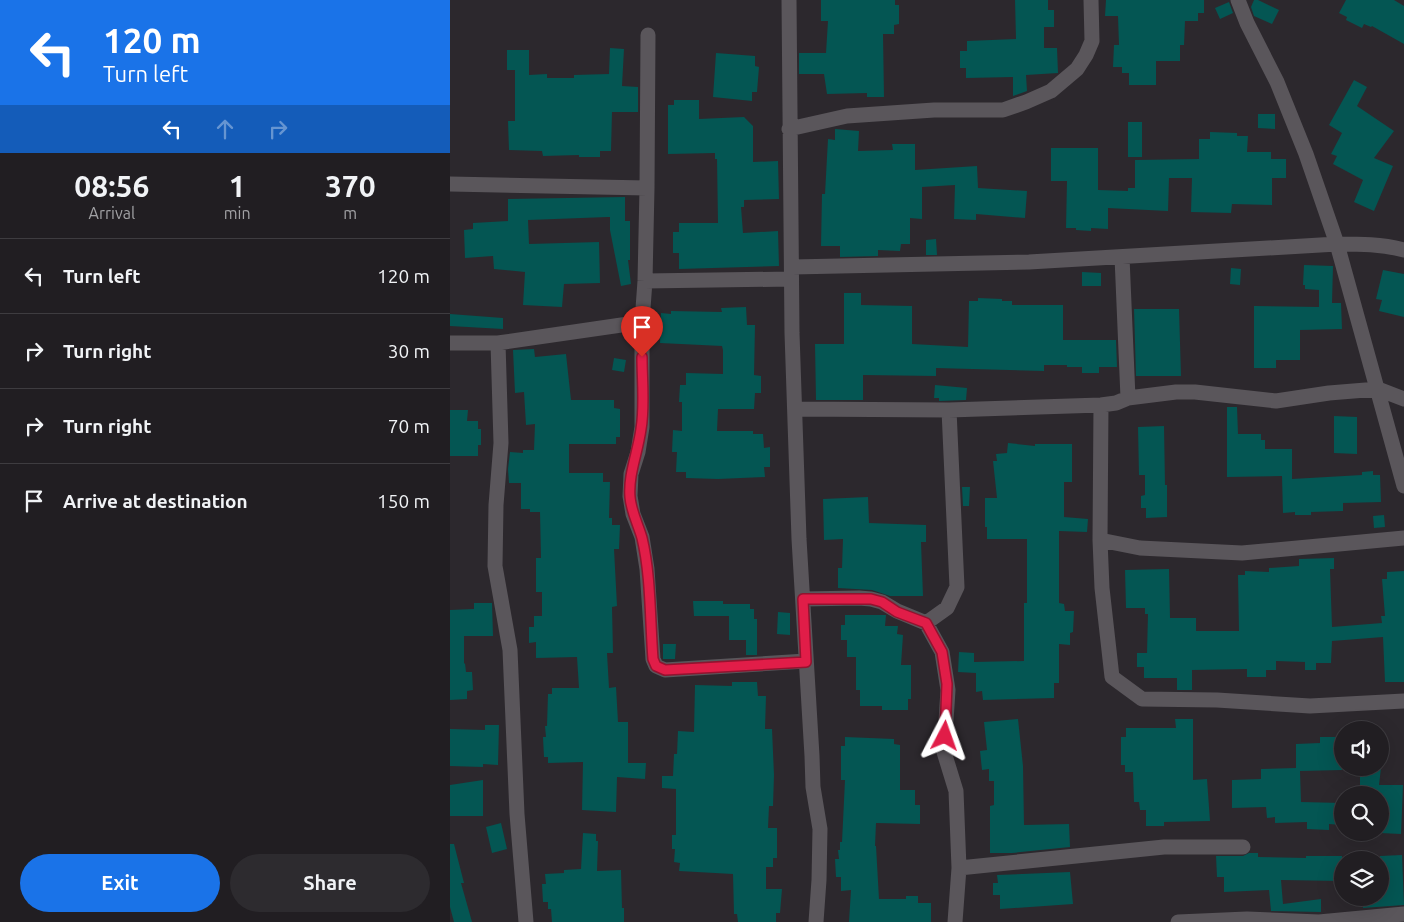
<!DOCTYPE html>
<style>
:root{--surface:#211e22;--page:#2d2b2f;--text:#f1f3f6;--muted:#a2a2a5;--line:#3e3c40;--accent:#1a73e8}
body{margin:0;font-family:Ubuntu,sans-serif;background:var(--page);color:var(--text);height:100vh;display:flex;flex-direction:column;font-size:19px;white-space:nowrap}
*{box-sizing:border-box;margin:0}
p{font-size:16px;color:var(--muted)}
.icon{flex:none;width:28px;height:28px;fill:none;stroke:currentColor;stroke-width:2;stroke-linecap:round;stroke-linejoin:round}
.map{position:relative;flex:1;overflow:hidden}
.details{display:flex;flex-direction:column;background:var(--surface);width:450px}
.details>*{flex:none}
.banner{background:#1a73e8;color:#fff;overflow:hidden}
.fabs{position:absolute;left:884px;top:721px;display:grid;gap:10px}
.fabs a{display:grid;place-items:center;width:55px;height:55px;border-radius:50%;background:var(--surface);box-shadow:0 5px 20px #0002,0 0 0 1px var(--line);font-size:25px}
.pin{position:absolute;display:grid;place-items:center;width:42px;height:42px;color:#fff;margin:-51px -21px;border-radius:50% 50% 50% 0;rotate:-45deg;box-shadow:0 0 5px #0007}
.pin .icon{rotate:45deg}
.me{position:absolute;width:55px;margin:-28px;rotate:4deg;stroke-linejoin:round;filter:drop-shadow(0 0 4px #0008)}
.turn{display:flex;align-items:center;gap:18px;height:105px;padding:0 20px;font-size:22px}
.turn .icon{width:65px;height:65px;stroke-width:2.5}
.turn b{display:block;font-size:35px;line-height:42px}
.lanes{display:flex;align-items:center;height:48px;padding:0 20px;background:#0003;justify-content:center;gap:25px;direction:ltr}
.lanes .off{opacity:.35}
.eta{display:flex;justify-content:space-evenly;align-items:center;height:85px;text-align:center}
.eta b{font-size:30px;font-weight:700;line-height:35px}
.primary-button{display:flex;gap:10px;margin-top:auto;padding:10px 20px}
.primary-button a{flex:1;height:58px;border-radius:30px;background:var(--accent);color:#fff;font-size:20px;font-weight:700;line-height:58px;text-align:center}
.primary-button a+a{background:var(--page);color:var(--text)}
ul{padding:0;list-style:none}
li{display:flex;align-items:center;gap:15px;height:75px;padding:0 20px;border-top:1px solid var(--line)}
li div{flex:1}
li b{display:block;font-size:19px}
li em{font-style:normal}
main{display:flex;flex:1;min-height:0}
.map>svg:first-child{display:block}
.building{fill:#045653}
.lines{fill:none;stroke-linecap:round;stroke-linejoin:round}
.minor{stroke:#5a565b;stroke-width:15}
.route-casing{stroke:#92132f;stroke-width:12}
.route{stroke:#e11d48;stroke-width:9}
</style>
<main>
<section class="details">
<div class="banner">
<div class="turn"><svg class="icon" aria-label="left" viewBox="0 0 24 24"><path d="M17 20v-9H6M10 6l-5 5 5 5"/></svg><div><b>120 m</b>Turn left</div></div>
<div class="lanes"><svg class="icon" aria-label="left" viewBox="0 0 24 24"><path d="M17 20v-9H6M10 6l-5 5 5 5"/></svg><svg class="icon off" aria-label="ahead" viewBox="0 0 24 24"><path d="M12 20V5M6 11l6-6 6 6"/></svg><svg class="icon off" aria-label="right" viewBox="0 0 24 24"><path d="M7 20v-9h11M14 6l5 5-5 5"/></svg></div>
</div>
<div class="eta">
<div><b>08:56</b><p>Arrival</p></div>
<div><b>1</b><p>min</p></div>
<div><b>370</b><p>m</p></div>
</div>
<ul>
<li><svg class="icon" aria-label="left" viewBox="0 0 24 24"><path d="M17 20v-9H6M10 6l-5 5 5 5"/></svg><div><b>Turn left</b></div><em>120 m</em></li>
<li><svg class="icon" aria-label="right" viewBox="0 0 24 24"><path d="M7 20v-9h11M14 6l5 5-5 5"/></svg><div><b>Turn right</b></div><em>30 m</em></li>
<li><svg class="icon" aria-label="right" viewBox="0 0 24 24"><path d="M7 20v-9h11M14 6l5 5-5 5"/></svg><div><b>Turn right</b></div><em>70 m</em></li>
<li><svg class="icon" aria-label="arrive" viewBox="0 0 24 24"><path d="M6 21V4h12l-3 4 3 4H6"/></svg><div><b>Arrive at destination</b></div><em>150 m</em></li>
</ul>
<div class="primary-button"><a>Exit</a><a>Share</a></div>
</section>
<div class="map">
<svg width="954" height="922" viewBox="0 0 954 922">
<rect width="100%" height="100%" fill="#2c282d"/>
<path class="building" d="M371,0h74v5h4v19l-5,1v9h-11l1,63h-17v-4l-40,1 -3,-20h-25v-21h27l2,-32h-7z
M565,0h33v10h6v17h-10v21h13l1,25 -32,2 1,16 -14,5v-19l-47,1v-10h-6v-17h7v-10l49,-2z
M656,0h98v13h-6v8h-13l-1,24h-4v16h-24v24h-27v-12h-7v-6h-9l1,-22h5l-1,-29h-13z
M804,0h4l21,10 -7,14 -18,-8 -3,-9z
M896,0h48l10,6v38l-32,-18 -1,1 -7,-3 -2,4 -16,-8 1,-3 -8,-4z
M779,2l4,11 -13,6 -5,-11z
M160,48l14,1 -2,37 16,1v25h-26l-1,39h-11v6h-21v-2l-36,1 -1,-5 -33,-1 -1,-29h7v-51h-8v-20h22v25l18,-1v4h27v-3l35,-1z
M266,53l39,3v10l4,1 -2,25h-5v9l-39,-4z
M904,80l13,7 -10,19 37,25 -20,27 19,8 -19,45 -20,-9 9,-22 -30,-16 4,-8 -6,-2 11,-21 -13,-8z
M224,100h25v19l45,-2 9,9v36l25,-1 1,38 -35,1v7h-3l2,26 35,-2 1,35 -100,3v-16h-6v-21h6v-9h39l-1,-64h-2v-6l-47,1v-49h6z
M808,114h17v15l-17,-1z
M678,122h14v35h-14z
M385,129l24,2 -1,20 35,-1 -1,-6h23v26l62,-4 1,22 49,3 -2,27 -49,-4v6l-22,-1 1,-34 -33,2v32l-12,-1v26h-9l-1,7 -22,-1v6l-38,1v-11h-19l1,-52h3l3,-55 7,1z
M760,132l27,1v3h11l-1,16h24v7h15v19h-14v27l-40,-1 -1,9 -40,-1 1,-34h-23l-1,33 -60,-3v21l-17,-1v3l-15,-1v-2h-10l1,-47h-16v-33h47v42l30,1v-3h7v-28l64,-1v-20h11z
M175,197v24h5v39h-2l3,24 -10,2 -11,-56v-13h-2l-80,3 1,24 70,-2 1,41 -36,1 -2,23 -39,-2 2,-33 -31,-3 -1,-13 -28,2 -1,-28 9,-1v-6l35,-2v-22z
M486,239l1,16h-11v-15z
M854,265l29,1 -1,37h9l1,26 -42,1v30h-24v8h-22v-62l65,1v-17l-14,-1v-4h-2z
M781,268l10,1 -1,16 -10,-1z
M933,270l21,4v43l-25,-6 3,-11 -6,-1z
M632,272l19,1v13h-19z
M394,293h17v12l51,1v38l56,3 1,-46h9v-3l24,1v2h10v4h51v35h53l1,27h-18v6h-17v-6h-15v-2h-23v6l-108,-3v8l-73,-1v25h-47l-1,-56h29z
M296,307l1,18h8l-1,50 7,1v17h-6l-1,16h-36l-1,22h36v3h10l1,14 6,-1v20h-6l1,10 -47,2 -32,-1v-6h-10l1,-20h-5l1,-22 9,1v-29h-3l1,-17h6v-12l37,1v-24l-1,-4 -62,-3 1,-30 10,1v-3l51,1 -1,-4z
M684,309h45l2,67h-45z
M0,314l53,4v11l-53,-3z
M84,349l1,8 31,-3 5,46h43v8l6,1v28h-4v7h-47v29h34v9h7l-1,36h3v7h8l-1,24h-5l3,57 -5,1 1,46h-6l2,35 7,-1 2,35h10v41h18l-1,16 -28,-2 -1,35 -34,-2 1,-48 -35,1v-6h-4l-1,-20h3l-1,-11h2l1,-32h4v-6h27l-2,-31 -41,1v-16l-7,1v-16h5v-11h8v-24h-6v-34h5l-1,-46h-10v-3h-9v-26h-12l-1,-14 2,-17 13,1v-3h11l1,-26 -9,1 -2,-33 -9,1 -2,-43z
M164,358l12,2 -2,12 -12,-2z
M485,385l32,3 -1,12 -27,1v-3h-5z
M777,407h10l1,27h23v6h4v9h27v30l70,-4v-3l11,-1v4h7l1,27 -38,1v8l-32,1v3h-16v-3l-12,1 -1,-37 -55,1z
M0,410h18l-1,11h11v8h3v16h-3v11h-28z
M884,416l23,1v37l-23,-1z
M714,426l1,59h2v32l-21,1v-10h-5v-12l4,-1v-20h-6l-1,-48z
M558,443l27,3v-2h37v38h-8v35l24,2 -1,13 -28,-1v72l5,1 1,7h9l-1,21 -3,1v12l-11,-1v39h-5v15l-71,2 -1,-9 -6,1v-19l-18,-1 1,-20 15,1v9l50,-1v-58h3v-64h-40v-12h-2v-29h12l-4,-37h4l-1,-7 11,-1z
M512,487h8l-1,19h-6z
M418,497l1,26 57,2v17h-5l2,54h-33l-18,-6 -34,-2v-20h4l1,-29 -19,1 -1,-41z
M934,515l1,12 -11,1 -1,-12z
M884,558v11h-4l2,58 50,-4 -1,-7h4l-3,-37h5v-7l17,-1v111h-19l-2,-45 -51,4 -1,22h-15v7h-11v-8l-29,-1v9h-10v7h-19v-8l-55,1v20h-15v-12h-33v-11h-7v-14h10l1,-39h-3v-6h-19l-1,-38 44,-1 1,49h26v13h43l-1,-56h7v-4l24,1v-4l30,-2v-7z
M243,601h30v3h27v5h4v10h3v36h-11v-15h-17v-24h-35z
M24,603h18l1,33h-29v28l1,-1 1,9h6l1,18 -6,1v8l-17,1v-90l24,-1z
M328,612l12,1v22l-13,-1z
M395,615h41l-1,11h13l-1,8 6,1 -2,30h10v34h-3v11h-26v-4h-22v-16h-4v-33h-9v-17h-6v-15h4z
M213,644h13l-1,15h-12z
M282,682h25l1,14h8l-1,33h7l2,46 -1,31h-4l-1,22h9v30h-4v9h-7v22h16l-2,24h-4v9h-38l-1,-8h-3l-1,-40 -54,-3 1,-8 -6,-1 1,-13h-3v-14h4v-46l-14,-1v-12h11l1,-22h3l1,-23 16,1 1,-47 37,1z
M568,719l5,47 1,59 45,-1 1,23 -58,6h-22v-47l4,-1v-24h-5v-12l-7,1 -2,-19 7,-1 -3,-28z
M725,719h18v61l14,-1 3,42 -46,1v4h-18v-16h-6l-1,-8h-5l-1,-30h-8v-7h-4v-28h5v-9h50z
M35,725h14l-1,40 -15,-1v3l-33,-1v-37l35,1z
M395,737l49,2v5l6,1v45h15v15h5v19l-44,-1 -1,23h1l3,53h27v-3h12v7h13v19h-82l2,-32 -10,1v-14h-5l-1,-18h4l-1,-9h2v-8h2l3,-62h-4v-34h4z
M870,737h17v6h5v27l-42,1 1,31 41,1v22l-13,-1v6l-22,-1v-7l-32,1v-6l-8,1 -1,-11 -34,1v-28l29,-1v-10l35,-1v-24l24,-1z
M910,768h21l-2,17h24l-2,49 -21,-1v-38h-20z
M33,780v36h-33v-31z
M51,823l6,26 -15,4 -6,-26z
M133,833l13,1v7h2l-1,30 24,-1 1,38h2v14h-72l-1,-13h-3v-7h-5l-1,-18h4l-1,-10 19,-1v-3l17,-1z
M0,844h4l10,39h-3l11,39h-18l-4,-15z
M799,853h9v4l48,1v-2h36v25l-61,-1 2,24 38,-5v13l-50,-1 -2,-21 -45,2v-15h-7l-1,-21h27z
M952,855l2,50 -41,3 -1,-10h18v-42z
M620,872l3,32 -73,5v-14h-7v-12h5l-1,-8z"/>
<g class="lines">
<path class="minor" d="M339,0l3,333 7,206 13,217 1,31 7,42 -1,51 -3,42
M788,0l9,23 30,59 29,72 31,90 67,242
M198,35l-1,153 -2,93 -3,41v105l-4,25 -7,22 -1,22 3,18 9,23 5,32 6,90 3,7 9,4 141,-9
M339,129l58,-13 87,-6h69l23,-8 25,-11 26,-22 9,-14 6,-14 -1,-41
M0,184l197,4
M342,267l237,-5 308,-18c23,0 45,0 67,6
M195,281l146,-2
M0,343h48l144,-21
M48,343l3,100 -5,62 -1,61 15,84 7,164 9,108
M678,398l48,-6h19l81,9 53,-8 49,-4 26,10
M651,405l-1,135 2,48 10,89 30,22 75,1 93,6 94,-5
M345,409l154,1 152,-5 15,-2 12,-5 -6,-141
M650,540l40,8 102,5 162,-15
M353,599l56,-1 12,1 11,3 15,9 29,12 16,29 6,38 -4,62 12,39 3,77 -4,54
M476,623l21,-15 10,-21 -8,-177
M509,868l205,-21h79
M728,922l69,-3 72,3 85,-8"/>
</g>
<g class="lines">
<g class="route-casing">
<path id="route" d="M192,357c0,23 3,49 -1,72 -3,23 -13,46 -11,68 1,14 8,27 12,41 9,37 8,83 11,121l3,7 9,4 141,-8 -3,-63h68l11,3 15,10 29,11 16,29 5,32 -2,52"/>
</g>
<use href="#route" class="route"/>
</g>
</svg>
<div class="fabs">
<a><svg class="icon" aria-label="sound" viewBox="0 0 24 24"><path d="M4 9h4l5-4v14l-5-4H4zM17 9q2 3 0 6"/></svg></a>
<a><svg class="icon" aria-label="search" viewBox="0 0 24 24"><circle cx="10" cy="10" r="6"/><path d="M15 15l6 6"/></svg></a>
<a><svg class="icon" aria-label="layers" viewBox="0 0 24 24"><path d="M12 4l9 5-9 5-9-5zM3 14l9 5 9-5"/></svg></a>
</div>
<div class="pin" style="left:192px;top:357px;background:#d93025"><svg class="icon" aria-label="arrive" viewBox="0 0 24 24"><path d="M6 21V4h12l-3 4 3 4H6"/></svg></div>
<svg class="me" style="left:495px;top:736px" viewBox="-20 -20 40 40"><path d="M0-17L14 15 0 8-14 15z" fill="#e11d48" stroke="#fff" stroke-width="4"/></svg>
</div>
</main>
